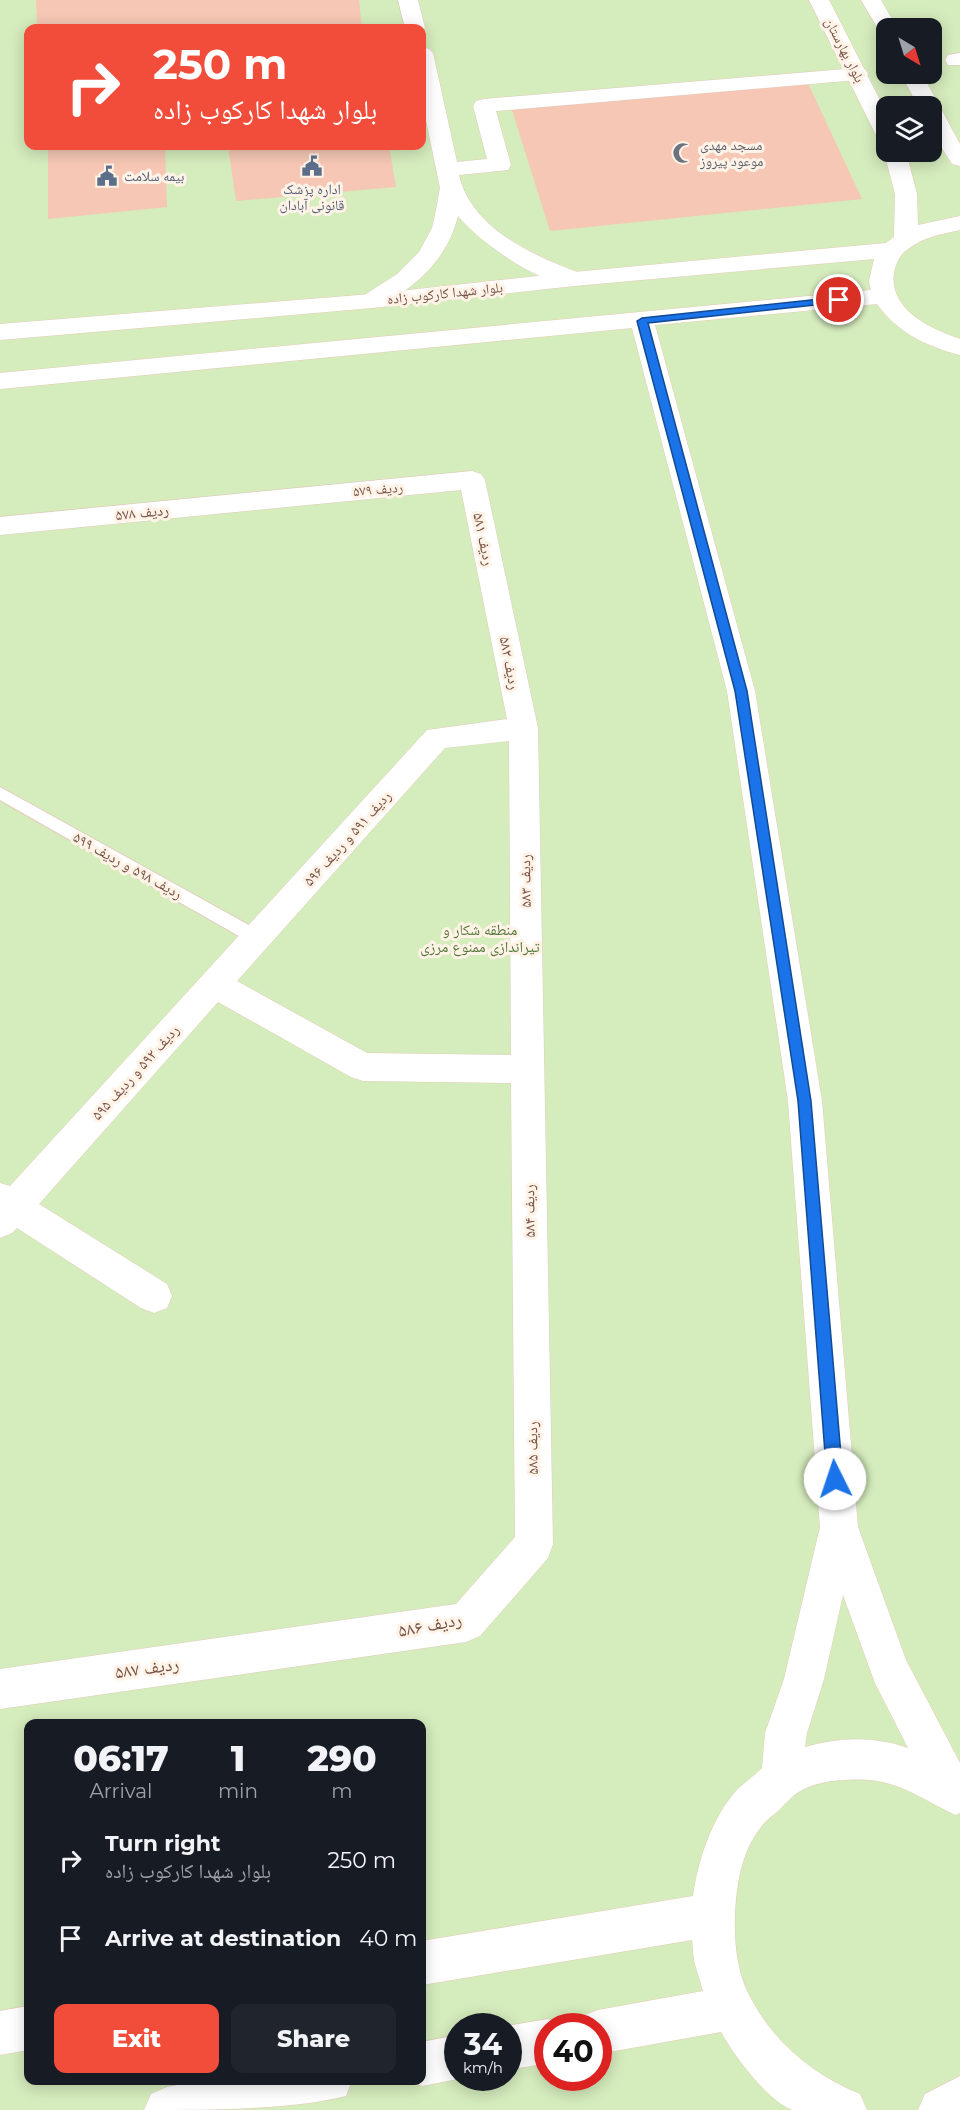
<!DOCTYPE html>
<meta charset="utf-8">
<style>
:root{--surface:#171b24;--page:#20242c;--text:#f1f3f6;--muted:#9ea1a6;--accent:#f24d3a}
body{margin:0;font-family:Montserrat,"Noto Naskh Arabic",sans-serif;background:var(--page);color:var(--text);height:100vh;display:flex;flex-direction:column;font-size:22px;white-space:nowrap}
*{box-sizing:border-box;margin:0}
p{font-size:20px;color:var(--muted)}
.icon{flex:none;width:33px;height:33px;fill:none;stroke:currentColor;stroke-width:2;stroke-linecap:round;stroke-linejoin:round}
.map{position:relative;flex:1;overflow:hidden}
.side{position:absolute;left:24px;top:1719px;width:402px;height:366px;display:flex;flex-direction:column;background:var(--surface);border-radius:12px;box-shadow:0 3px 15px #0003}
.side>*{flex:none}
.guide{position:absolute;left:24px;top:24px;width:402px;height:126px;border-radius:12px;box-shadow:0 3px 15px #0003;background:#f24d3a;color:#fff;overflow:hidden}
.needle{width:39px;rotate:142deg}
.tools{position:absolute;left:876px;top:18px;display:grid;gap:12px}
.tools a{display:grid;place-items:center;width:66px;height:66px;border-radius:12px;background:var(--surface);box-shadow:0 3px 15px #0003;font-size:30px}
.speed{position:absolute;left:444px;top:2013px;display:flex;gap:12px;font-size:30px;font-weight:700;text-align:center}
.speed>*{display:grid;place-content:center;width:78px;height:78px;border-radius:50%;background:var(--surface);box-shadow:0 3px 15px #0003;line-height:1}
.speed small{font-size:15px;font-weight:400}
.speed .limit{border:9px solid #d22;background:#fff;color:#111}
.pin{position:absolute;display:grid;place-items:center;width:51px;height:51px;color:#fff;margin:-26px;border:3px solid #fff;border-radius:50%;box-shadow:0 2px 6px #0007}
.me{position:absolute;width:66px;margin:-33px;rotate:356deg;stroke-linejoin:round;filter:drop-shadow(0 0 4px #0008)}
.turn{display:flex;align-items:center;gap:21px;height:126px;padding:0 30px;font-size:27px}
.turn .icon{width:78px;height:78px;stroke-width:2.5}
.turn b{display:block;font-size:42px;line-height:51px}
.eta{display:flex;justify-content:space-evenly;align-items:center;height:102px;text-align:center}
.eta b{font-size:36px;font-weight:800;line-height:42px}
.cta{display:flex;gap:12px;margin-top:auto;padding:12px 30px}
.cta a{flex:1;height:69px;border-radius:12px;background:var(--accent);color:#fff;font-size:24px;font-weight:800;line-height:69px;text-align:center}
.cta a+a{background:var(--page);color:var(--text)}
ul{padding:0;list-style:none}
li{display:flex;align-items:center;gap:18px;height:78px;padding:0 30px}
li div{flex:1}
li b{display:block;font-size:22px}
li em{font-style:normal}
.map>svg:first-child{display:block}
.green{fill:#d5ecbd;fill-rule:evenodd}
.building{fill:#f5c7b4}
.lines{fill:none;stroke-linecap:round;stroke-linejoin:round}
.lane-casing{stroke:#e4cbbd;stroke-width:2}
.street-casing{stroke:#e4cbbd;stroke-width:1}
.secondary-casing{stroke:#eacbba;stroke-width:1}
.lane{fill:#fff;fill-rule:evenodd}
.street{fill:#fff;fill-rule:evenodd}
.secondary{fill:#fff;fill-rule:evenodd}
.route{fill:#1a73e8;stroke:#114b97;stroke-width:1.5}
.labels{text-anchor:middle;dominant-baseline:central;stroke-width:6;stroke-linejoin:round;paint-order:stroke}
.far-street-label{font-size:14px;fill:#765145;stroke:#fff3e7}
.far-worship-label{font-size:14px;fill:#5b616d;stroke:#fff3e7;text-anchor:start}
.far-service-label{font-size:14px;fill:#4e5e75;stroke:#fff3e7;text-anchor:start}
.street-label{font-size:15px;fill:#765145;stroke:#fff3e7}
.park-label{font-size:15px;fill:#53773a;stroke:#fff3e7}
.near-street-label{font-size:18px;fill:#765145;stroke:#fff3e7}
</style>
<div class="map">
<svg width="960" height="2110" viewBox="0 0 960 2110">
<rect width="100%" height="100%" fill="#feeedf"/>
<path class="green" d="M0,0h960v2110h-960zM28,28h394v118h-394zM886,28h46v46h-46zM886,106h46v46h-46zM28,1724h394v356h-394zM458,2026h50v52h-50zM548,2026h50v52h-50z"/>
<path class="building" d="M36,0h323l3,28h-325z
M806,79l56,120 -312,32 -39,-124z
M48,146h117l2,61 -119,12z
M228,146h161l7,41 -160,14z"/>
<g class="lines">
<g class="lane-casing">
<path id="lane" d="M0,787l263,146 2,5 -2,5 -6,1 -6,-1 -251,-143z"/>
</g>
<g class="street-casing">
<path id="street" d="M398,0h20l7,28 -3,4v-4h-17z
M422,47l7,2 4,4 24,109 30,-3 -14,-53 3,-5 8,-2 373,-31 8,1 3,5 -3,5 -8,1 -361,31 15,54 -3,5 -49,5c13,55 76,81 123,99l4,5 -4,5c-33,9 -104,-43 -124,-68 -9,35 -30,60 -61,80 -11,7 -20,14 -34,10l-3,-5 3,-5 34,-22 22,-22 13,-24 4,-18 4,-22 -18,-87z
M960,53v12h-12l-3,-5 3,-5z
M472,471l9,3 4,6 53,248 15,816 -5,14 -68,78 -14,6 -466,67v-40l456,-65 59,-67 -4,-454 -148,-2 -12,-4 -133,-75 -179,202 128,80 5,12 -5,12 -13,5 -13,-5 -124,-80 -5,5 -12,5v-55l10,3 417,-456 80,-11 -46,-229 -461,45v-18zM509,741l2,314 -144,-2 -130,-72 208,-233z"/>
</g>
<g class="secondary-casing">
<path id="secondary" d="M809,0h20l57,112v28l-8,-2 -3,-5z
M861,0h20l16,28h-11v6l-6,-2z
M901,74h21l38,70v22l-8,-2 -20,-32v-26h-14z
M886,148v4h20l11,42 1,31 42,-9v14c-18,4 -37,7 -52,19 -8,5 -12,14 -14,23 -6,38 37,57 66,67v16c-34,-9 -62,-22 -83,-51l-222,21 100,366 67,410 36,426 48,133 54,103v50l-4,2c-28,-12 -48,-29 -79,-34 -24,-3 -59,-2 -80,12 -6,4 -11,10 -16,15 -6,7 -15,11 -20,19 -20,25 -25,59 -26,90 -1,25 2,53 13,76 24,48 63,81 112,101l7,16c-15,0 -63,0 -74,0 -26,-9 -59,-55 -72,-78l-123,22v-28h-20l4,-10 16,-6 105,-19 -9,-30 -2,-21 -270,45v-44l271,-45c5,-34 17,-72 38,-99 8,-11 21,-19 31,-29l3,-35 19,-54 36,-152 -32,-426 -61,-410 -95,-363 -632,61v-16l871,-83 -2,-9 5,-22 -300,27 -202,22 -372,32v-16l372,-30 202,-22 312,-29 8,-6 1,-43 -11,-42zM843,1595l32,88 33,65c-34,-12 -69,-11 -103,-1l2,-14 17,-54z
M28,2006v44l-28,5v-44z
M548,2019l16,7h-16v37l-40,7v-44h-2z
M458,2035v43h5l-41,8 -14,-6h14v-38z
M960,2076v34h-42l7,-16z
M204,2080h148l-6,16c-55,14 -141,14 -202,14l7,-16 16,-7z"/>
</g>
<use href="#lane" class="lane"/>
<use href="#street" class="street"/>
<use href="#secondary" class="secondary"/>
</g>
<path class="route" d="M839,297l5,3 -2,2 -194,21 99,368 64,410 32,378 -2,6 -6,2 -6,-2 -2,-6 -29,-378 -63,-410 -98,-370 5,-3z"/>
<defs>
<g id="mosque-bare" transform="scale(1.62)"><path d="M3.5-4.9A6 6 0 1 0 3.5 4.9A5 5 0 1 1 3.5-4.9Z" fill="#6b7280" stroke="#fff3e7" stroke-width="2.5" paint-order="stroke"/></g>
<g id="civic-bare" transform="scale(1.62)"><path d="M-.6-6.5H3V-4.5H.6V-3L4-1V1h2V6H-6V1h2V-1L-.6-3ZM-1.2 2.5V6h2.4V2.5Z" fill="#5c6f8a" stroke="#fff3e7" stroke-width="2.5" paint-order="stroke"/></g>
</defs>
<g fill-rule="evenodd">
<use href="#mosque-bare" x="683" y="153"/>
<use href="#civic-bare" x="312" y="166"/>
<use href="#civic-bare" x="107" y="176"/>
</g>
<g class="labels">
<g class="far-street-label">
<text transform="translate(845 50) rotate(63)">بلوار بهارستان</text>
<text transform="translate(445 293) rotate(-6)">بلوار شهدا کارکوب زاده</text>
<text transform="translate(378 489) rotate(-5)">ردیف ۵۷۹</text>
</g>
<g class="far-worship-label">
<text x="700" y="145">مسجد مهدی<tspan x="700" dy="16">موعود پیروز</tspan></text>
</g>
<g class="far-service-label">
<text x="124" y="176">بیمه سلامت</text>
<text x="312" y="189" text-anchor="middle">اداره پزشک<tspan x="312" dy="16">قانونی آبادان</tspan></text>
</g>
<g class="street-label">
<text transform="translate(142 512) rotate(-6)">ردیف ۵۷۸</text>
<text transform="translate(484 539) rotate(78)">ردیف ۵۸۱</text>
<text transform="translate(510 663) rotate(79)">ردیف ۵۸۲</text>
<text transform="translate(347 838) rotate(-48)">ردیف ۵۹۱ و ردیف ۵۹۶</text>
<text transform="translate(128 865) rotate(29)">ردیف ۵۹۸ و ردیف ۵۹۹</text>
<text transform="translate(525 881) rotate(-91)">ردیف ۵۸۳</text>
<text transform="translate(135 1072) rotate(-48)">ردیف ۵۹۲ و ردیف ۵۹۵</text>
<text transform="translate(529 1211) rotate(-91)">ردیف ۵۸۴</text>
<text transform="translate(532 1448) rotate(-91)">ردیف ۵۸۵</text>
</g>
<g class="park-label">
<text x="480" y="929">منطقه شکار و<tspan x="480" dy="17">تیراندازی ممنوع مرزی</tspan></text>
</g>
<g class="near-street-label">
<text transform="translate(430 1625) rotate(-11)">ردیف ۵۸۶</text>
<text transform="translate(147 1668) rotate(-8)">ردیف ۵۸۷</text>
</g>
</g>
</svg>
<div class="tools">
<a><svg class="needle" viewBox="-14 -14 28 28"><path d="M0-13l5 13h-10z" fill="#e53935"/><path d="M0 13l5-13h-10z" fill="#9ea1a6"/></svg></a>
<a><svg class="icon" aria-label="layers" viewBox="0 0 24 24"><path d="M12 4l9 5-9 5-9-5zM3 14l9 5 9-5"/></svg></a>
</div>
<div class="speed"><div>34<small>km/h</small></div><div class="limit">40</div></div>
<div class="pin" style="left:839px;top:300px;background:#d93025"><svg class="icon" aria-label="arrive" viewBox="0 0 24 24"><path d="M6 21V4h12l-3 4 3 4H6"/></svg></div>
<svg class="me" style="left:835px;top:1479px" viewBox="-20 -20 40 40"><circle r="19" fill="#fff"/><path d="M0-13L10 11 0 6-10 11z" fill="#1a73e8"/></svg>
<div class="guide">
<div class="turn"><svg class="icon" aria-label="right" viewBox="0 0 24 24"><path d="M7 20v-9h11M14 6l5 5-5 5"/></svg><div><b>250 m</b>بلوار شهدا کارکوب زاده</div></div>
</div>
<section class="side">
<div class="eta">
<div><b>06:17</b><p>Arrival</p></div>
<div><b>1</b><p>min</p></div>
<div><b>290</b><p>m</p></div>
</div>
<ul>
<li><svg class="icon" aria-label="right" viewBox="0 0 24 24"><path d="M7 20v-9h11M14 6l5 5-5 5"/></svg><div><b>Turn right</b><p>بلوار شهدا کارکوب زاده</p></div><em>250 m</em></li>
<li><svg class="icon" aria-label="arrive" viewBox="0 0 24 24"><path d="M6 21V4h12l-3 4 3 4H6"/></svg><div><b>Arrive at destination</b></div><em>40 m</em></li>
</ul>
<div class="cta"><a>Exit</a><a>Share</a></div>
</section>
</div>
